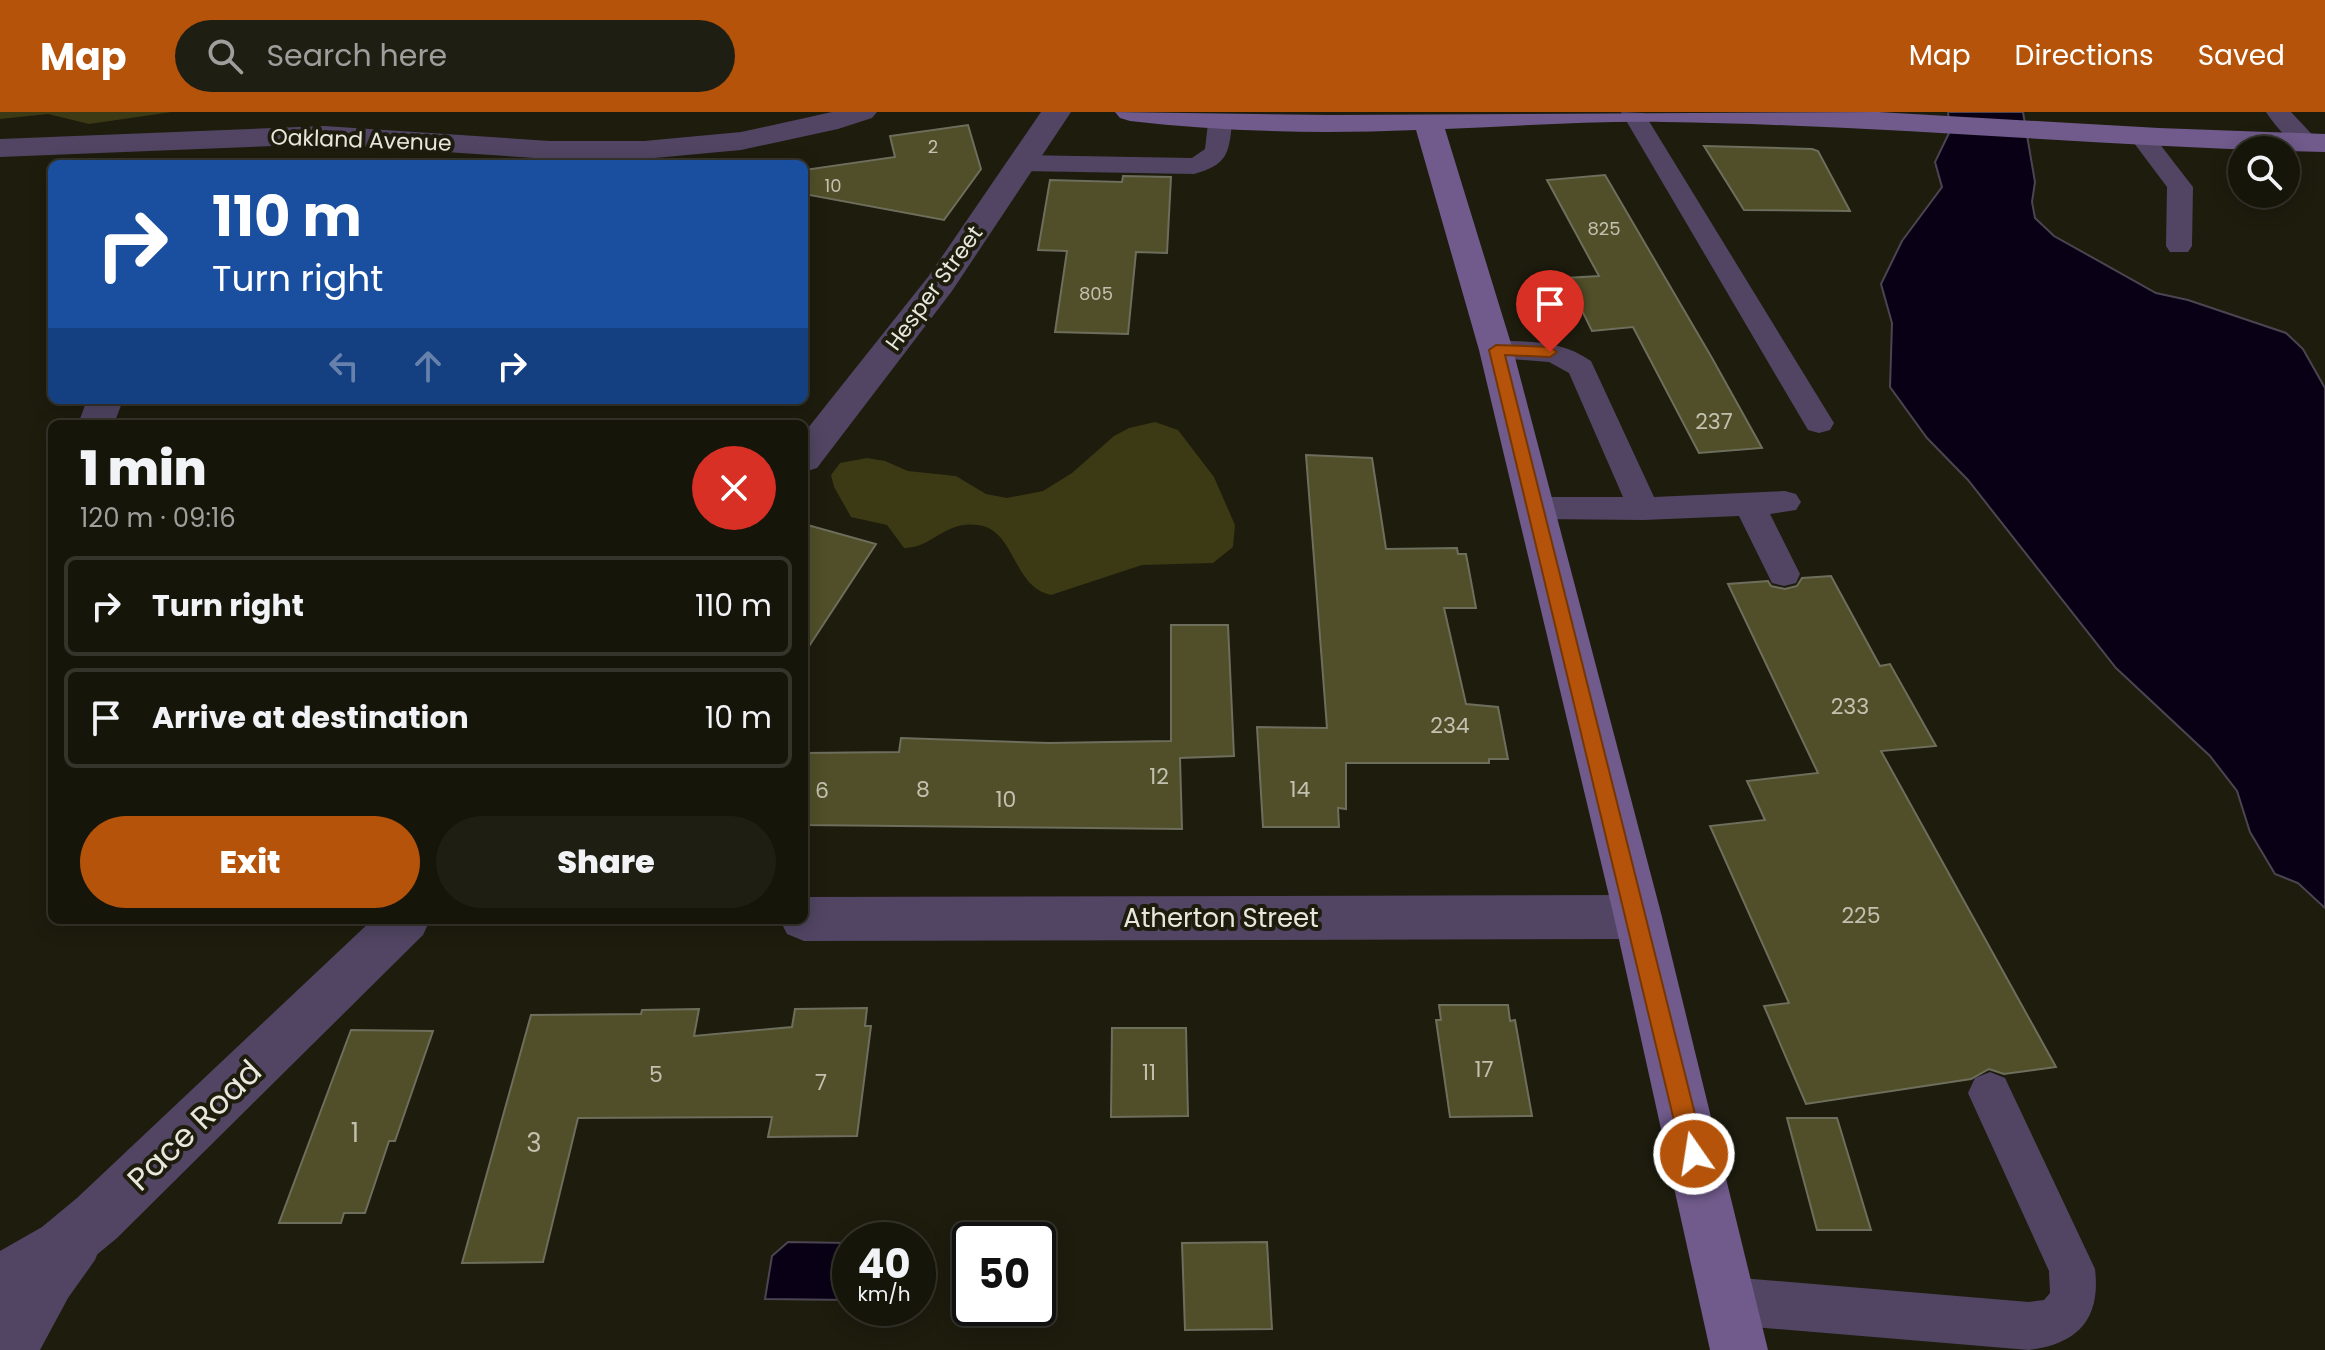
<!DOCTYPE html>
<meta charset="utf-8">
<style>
:root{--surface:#16150a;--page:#1f1e13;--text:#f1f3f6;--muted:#9e9f9c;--line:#35342b;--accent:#b45309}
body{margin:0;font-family:Poppins,sans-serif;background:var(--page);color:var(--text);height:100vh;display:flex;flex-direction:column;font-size:30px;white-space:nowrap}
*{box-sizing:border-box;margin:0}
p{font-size:26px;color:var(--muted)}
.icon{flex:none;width:44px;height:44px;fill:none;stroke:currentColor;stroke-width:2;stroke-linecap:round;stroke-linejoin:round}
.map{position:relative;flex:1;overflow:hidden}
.details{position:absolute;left:48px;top:308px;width:760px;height:504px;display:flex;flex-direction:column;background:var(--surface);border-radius:12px;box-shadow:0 4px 20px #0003,0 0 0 2px var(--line)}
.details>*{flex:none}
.guide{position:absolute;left:48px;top:48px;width:760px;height:244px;border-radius:12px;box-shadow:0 4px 20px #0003,0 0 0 2px var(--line);background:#1a4fa0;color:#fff;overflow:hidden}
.fabs{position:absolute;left:2228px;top:24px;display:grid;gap:16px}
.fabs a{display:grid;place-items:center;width:72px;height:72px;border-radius:50%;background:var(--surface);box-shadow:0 4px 20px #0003,0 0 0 2px var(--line);font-size:40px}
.speed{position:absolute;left:832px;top:1110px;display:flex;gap:16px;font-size:40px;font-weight:700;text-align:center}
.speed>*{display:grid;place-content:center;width:104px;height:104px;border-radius:50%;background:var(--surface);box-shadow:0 4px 20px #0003,0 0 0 2px var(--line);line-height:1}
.speed small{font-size:20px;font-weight:400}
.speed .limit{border:4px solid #111;border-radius:12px;background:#fff;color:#111}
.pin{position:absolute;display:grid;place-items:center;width:68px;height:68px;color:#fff;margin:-82px -34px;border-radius:50% 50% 50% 0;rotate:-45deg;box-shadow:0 0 8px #0007}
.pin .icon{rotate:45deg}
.me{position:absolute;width:88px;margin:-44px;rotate:347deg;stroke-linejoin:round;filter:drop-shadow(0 0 6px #0008)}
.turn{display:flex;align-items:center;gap:28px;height:168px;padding:0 32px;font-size:36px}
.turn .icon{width:104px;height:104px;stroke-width:2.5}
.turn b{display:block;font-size:56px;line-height:68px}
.lanes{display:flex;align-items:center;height:76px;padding:0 32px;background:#0003;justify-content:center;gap:40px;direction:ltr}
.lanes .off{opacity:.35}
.round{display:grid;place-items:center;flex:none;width:84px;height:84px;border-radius:42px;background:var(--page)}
.headline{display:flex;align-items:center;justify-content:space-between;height:136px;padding:0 32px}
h1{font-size:48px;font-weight:800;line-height:60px}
.cta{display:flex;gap:16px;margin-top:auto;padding:16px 32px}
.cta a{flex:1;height:92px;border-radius:48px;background:var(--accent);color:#fff;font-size:32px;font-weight:800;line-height:92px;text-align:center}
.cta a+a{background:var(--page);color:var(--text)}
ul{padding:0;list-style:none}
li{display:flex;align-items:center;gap:24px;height:100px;margin:0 16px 12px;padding:0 16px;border:4px solid var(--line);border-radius:12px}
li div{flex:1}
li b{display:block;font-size:30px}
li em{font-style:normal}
header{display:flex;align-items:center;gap:48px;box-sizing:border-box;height:112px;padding:0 40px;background:var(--accent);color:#fff}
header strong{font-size:38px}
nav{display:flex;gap:44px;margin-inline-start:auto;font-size:28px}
.search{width:560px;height:72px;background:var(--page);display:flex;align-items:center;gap:20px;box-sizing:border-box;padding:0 28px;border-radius:44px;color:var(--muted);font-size:30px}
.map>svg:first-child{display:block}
.green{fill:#3c3915}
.water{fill:#090015;stroke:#4c4551;stroke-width:2}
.building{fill:#514f29;stroke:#6e6e5c;stroke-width:2}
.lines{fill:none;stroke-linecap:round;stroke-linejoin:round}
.service{fill:#514563;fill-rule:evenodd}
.minor{fill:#514563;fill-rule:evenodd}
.tertiary{fill:#514563;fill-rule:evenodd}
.secondary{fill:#705b8c;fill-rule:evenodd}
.route{fill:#b45309;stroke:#753606;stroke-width:2}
.labels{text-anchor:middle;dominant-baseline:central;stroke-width:8;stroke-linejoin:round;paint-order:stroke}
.far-number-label{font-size:18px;fill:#c2c1b0}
.far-street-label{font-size:22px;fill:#e7e7dd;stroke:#1d1c0d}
.number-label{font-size:22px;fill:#c2c1b0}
.street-label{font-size:26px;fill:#e7e7dd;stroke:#1d1c0d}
.near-number-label{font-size:26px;fill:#c2c1b0}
.near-street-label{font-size:32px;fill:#e7e7dd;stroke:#1d1c0d}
</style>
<header>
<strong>Map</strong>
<div class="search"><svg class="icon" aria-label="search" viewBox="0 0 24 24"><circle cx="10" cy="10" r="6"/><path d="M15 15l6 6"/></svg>Search here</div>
<nav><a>Map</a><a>Directions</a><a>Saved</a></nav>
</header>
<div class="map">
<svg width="2325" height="1238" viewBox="0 0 2325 1238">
<rect width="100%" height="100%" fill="#1d1c0d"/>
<path class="green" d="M0,0h172l-83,12 -41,-10 -48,5z
M1155,310l23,8 36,47 21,48 -2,22 -20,16 -71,2 -91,30c-39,-8 -35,-65 -73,-70 -33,-5 -46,23 -74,23l-17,-23 -36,-8 -17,-30 -3,-12 9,-12 27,-5 18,3 23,10 48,5 30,18 21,4 36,-7 29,-18 42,-37 15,-8z"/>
<path class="water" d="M1948,0h75l12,70 -3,20 3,16 19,18 102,57 32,7 98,33 17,16 22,39v520l-27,-25 -23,-9 -25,-42 -13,-41 -27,-35 -94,-88 -148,-188 -41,-42 -37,-51 2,-64 -11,-39 21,-43 40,-54 -7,-25 15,-31z
M788,1130l62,1v57l-85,-1 7,-43z"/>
<path class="building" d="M968,13l13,44 -37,51 -140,-26v-24l91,-13 -5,-21z
M1704,34l108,3 6,2 32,60 -106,-1z
M1605,63l107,183 50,90 -63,5 -66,-126 -41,4 -26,-53 33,-2 -52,-96z
M1123,64l48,1 -4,76 -31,-1 -8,82 -73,-2 12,-81 -29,-1 12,-70 72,2z
M1306,343l66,3 14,91 71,-1 1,6h8l10,54h-32l22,96 32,3 10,52h-19v4h-143v46l-8,-1 1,19h-76l-6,-100 70,1z
M804,412l72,20 -72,110z
M1831,464l49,90 10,-2 46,82 -55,5 175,316 -52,7 -15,-5 -18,10 -165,25 -42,-98 25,-3 -79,-177 55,-6 -18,-39 71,-8 -90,-189 40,-3 3,5 14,3 12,-3 5,-8z
M1171,513h57l6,131 -54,2 2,71 -378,-4v-72l95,-1 2,-14 148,5 122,-2z
M1439,893h69l2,16 5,-1 17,96 -82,1 -14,-97h5z
M867,896l-2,18h6l-14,110 -89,1 4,-20 -194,1 -35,144 -81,1 69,-248 110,-1 1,-4 57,-1 -5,27 98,-9 3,-18z
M1112,916h74l2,88 -77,1z
M351,918l82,1 -38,110h-6l-24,72h-21l-3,10h-62z
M1787,1006h50l34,112h-54z
M1267,1130l5,87 -87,1 -3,-87z"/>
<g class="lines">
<path class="service" d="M1621,0l23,1 190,310 -4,7 -11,3 -11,-3z
M2266,0h25l29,31 -3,5c-21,5 -40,-20 -51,-36z
M1220,4l9,2 3,5c-3,31 -5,42 -38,51l-173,-3 -9,-3 -4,-5 4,-5 9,-3 171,3 13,-9 3,-26 3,-5z
M2143,20l9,2 41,53 -1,59 -4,6h-18l-4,-6 1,-59 -36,-48 3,-5z
M1496,229c34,0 67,0 95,20l63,136 131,-6 11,3 5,8 -5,8 -26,4 30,60 -4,9 -12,3 -12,-3 -33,-67 -95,4 -109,-1 -11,-3 -5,-8 5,-8 11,-3h88l-54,-124 -20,-11 -63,-5 -4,-7 4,-7z
M1990,960l15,6 90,191c6,50 -17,75 -66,81l-300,-25 -17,-7 -7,-17 7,-17 17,-7 300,25 15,-2 6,-7 -1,-22 -81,-178 7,-15z"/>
<path class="minor" d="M832,0h45l-5,6 -34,11 -97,21 -97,9h-94l-226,-15 -324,13v-18l324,-13 226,15h94l97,-9z
M87,288h36l-9,24h-36z
M75,1100l20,8 8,20 -8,20 -27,38 -28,52h-40v-43l28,-49 27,-38z"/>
<path class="tertiary" d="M1041,0h30l-119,179 -135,177 -13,4v-39l124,-156z
M1638,783l17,7 7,15 -7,15 -17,7 -834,2 -17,-7 -7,-14h24v-23z
M372,808h58l-7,15 -306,303 -35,29 -82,45v-61l42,-24 35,-29z"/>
<path class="secondary" d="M1115,0l214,3 549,-3 281,16 166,6v18c-219,-5 -441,-27 -661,-30 -73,-1 -146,4 -219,7l68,221 149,567 106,433h-58l-96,-433 -135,-567 -63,-220c-96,4 -191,2 -286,-9l-10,-3z"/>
</g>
<path class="route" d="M1496,233l54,2 7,5 -7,5 -45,-2 200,799 -4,7 -7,4 -8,-4 -4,-7 -193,-804z"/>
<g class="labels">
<g class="far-number-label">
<text x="933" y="34">2</text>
<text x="833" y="73">10</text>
<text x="1604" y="116">825</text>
<text x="1096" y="181">805</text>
</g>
<g class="far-street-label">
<text transform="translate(361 28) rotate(2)">Oakland Avenue</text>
<text transform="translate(934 176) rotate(-54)">Hesper Street</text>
</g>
<g class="number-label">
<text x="1714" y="309">237</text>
<text x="1850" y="594">233</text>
<text x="1450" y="613">234</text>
<text x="1159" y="664">12</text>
<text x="923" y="677">8</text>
<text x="1300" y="677">14</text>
<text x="822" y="678">6</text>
<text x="1006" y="687">10</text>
<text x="1861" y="803">225</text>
<text x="1484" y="957">17</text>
<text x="1149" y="960">11</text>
<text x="656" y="962">5</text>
<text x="821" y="970">7</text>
</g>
<g class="street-label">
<text x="1221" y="806">Atherton Street</text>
</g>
<g class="near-number-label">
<text x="355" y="1021">1</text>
<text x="534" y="1031">3</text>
</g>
<g class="near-street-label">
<text transform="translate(194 1013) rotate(-44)">Pace Road</text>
</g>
</g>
</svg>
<div class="fabs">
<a><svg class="icon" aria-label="search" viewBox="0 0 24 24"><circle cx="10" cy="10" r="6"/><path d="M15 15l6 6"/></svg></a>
</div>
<div class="speed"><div>40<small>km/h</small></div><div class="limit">50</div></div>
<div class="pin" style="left:1550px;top:240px;background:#d93025"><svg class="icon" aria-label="arrive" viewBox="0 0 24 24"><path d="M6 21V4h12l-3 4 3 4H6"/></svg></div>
<svg class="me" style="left:1694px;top:1042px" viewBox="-20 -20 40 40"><circle r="17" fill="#b45309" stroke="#fff" stroke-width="3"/><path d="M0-11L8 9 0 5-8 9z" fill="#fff"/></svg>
<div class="guide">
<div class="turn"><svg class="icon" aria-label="right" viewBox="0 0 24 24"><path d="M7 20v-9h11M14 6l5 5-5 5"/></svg><div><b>110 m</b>Turn right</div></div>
<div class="lanes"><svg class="icon off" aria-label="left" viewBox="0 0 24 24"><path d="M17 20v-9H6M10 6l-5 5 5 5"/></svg><svg class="icon off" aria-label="ahead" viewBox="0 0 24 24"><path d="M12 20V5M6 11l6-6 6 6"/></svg><svg class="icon" aria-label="right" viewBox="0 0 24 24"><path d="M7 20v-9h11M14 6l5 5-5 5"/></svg></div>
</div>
<section class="details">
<div class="headline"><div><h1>1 min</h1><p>120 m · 09:16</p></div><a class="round" style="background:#d93025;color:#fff"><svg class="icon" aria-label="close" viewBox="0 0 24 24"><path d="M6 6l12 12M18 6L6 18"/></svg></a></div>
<ul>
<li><svg class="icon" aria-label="right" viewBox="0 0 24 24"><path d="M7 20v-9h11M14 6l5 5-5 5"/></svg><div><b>Turn right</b></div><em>110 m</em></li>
<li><svg class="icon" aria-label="arrive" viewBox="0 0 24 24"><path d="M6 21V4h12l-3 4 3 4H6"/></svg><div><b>Arrive at destination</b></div><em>10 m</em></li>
</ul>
<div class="cta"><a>Exit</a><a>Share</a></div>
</section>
</div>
